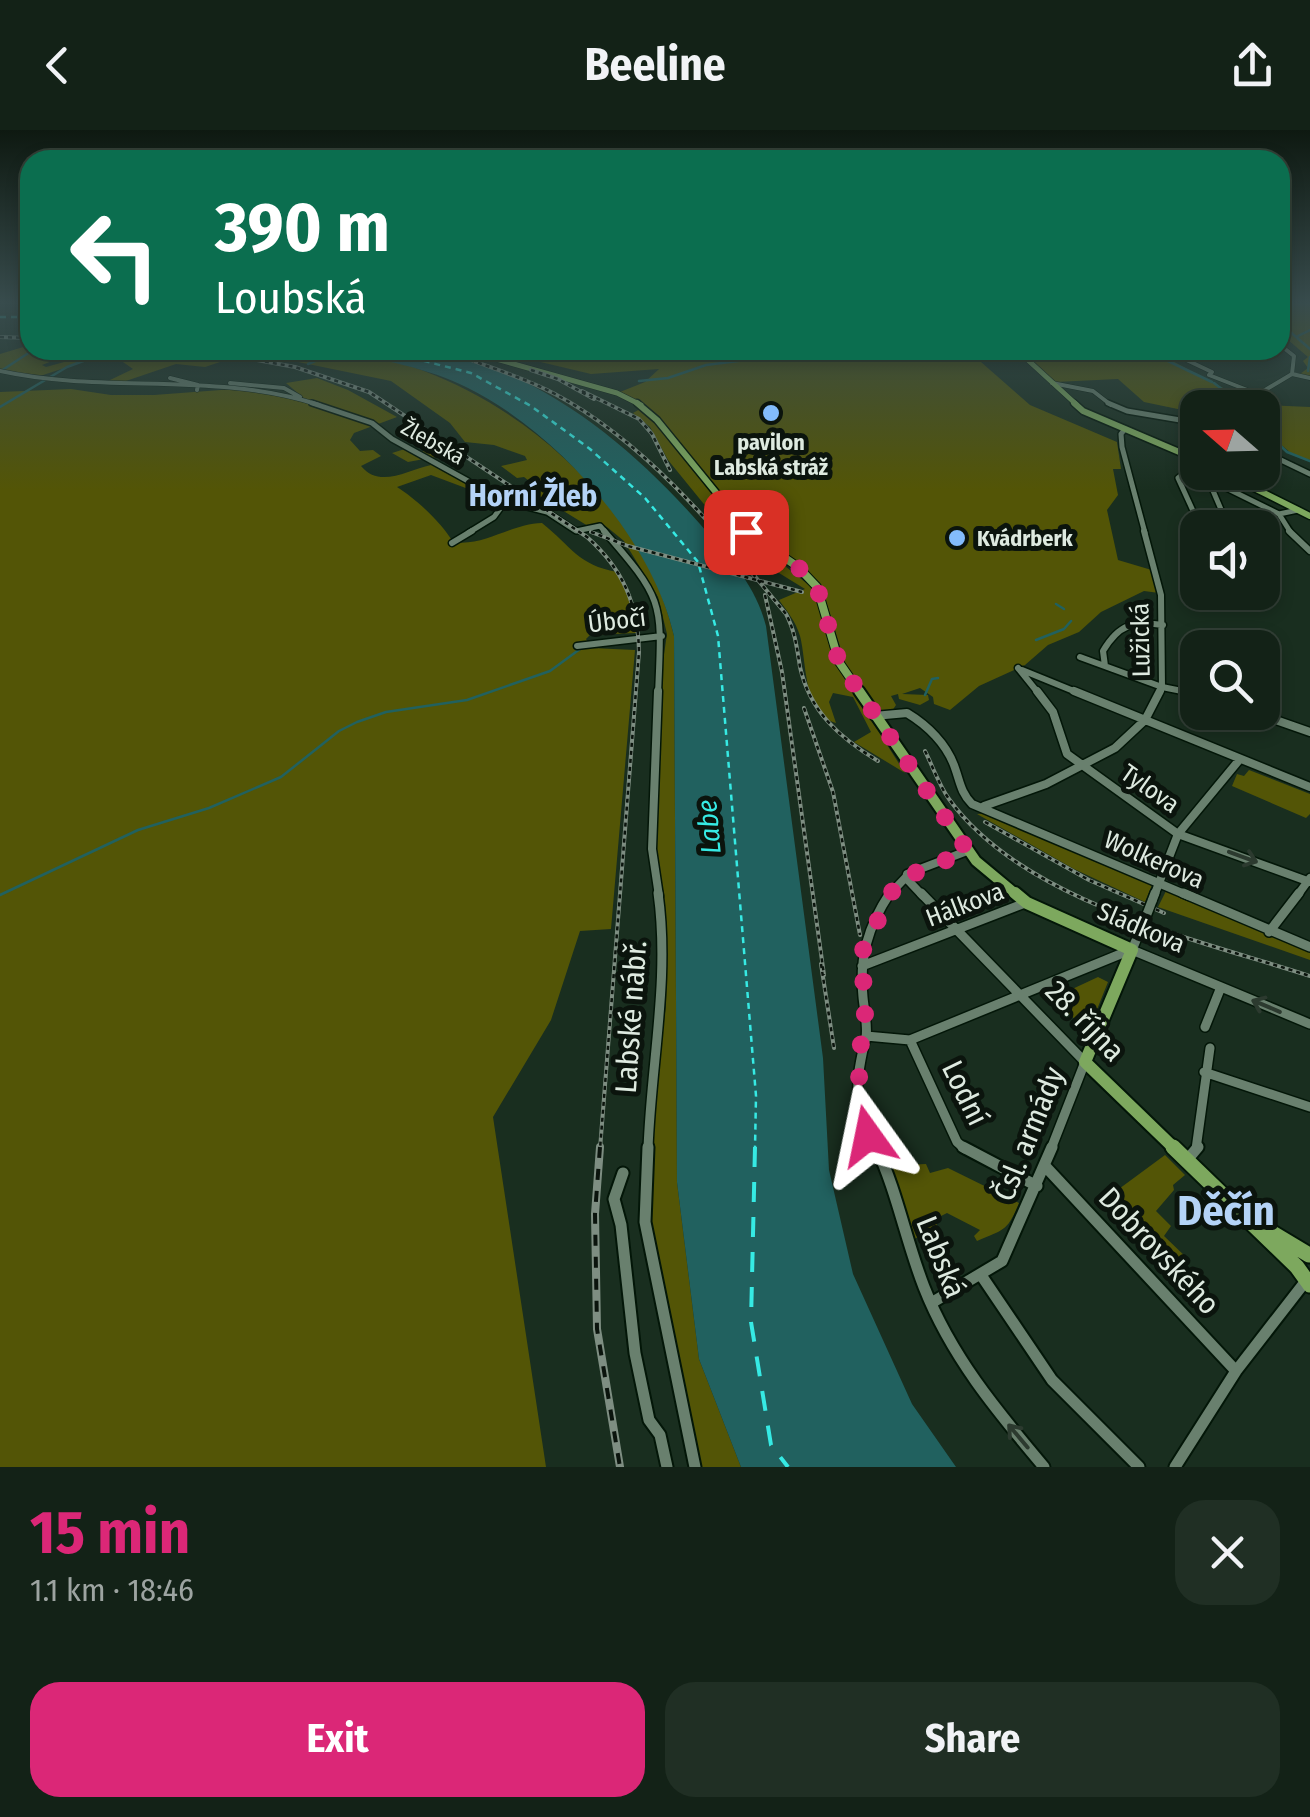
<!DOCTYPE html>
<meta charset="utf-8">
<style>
:root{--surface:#132217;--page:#202f24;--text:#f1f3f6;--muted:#9da4a1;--line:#323f36;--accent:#db2777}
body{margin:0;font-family:"Fira Sans Condensed",sans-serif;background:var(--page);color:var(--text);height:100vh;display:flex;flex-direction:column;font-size:38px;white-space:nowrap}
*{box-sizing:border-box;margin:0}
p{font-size:32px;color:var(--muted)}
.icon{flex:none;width:55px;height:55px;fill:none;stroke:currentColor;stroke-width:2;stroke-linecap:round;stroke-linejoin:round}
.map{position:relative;height:1337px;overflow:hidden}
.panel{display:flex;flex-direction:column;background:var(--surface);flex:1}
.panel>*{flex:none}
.guide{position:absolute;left:20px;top:20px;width:1270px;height:210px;border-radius:30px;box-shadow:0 5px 15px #0003,0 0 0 2px var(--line);background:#0b6e4f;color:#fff;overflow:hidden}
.needle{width:65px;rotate:290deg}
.fabs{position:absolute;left:1180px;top:260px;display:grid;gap:20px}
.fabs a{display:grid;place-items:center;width:100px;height:100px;border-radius:20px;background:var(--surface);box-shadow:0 5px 15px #0003,0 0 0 2px var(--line);font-size:50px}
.pin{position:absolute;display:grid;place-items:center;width:85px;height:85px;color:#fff;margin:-42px;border-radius:20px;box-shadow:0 5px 15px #0006}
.me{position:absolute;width:110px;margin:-55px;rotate:348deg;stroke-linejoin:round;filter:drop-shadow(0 0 8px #0008)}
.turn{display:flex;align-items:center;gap:35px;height:210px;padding:0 30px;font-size:45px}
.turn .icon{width:130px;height:130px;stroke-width:2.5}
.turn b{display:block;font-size:70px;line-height:85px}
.round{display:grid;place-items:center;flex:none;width:105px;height:105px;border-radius:30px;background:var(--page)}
.head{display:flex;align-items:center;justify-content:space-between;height:170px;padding:0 30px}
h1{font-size:60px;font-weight:700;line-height:75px;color:var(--accent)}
.primary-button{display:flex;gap:20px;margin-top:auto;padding:20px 30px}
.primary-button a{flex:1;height:115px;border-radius:30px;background:var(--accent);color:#fff;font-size:40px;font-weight:700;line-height:115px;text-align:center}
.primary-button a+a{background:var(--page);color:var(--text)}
header{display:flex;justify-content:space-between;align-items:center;height:130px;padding:0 30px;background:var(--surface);font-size:45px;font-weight:700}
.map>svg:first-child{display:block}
.green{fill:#535506}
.water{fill:#21615f}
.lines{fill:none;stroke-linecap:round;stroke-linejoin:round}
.stream{stroke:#21615f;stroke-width:2.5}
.ferry-far1{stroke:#36eae4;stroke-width:2.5;stroke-dasharray:6 5;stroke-linecap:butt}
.ferry{stroke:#36eae4;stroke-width:4;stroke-dasharray:20 15;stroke-linecap:butt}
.minor-far5-casing{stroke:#031608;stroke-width:5}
.minor-far4-casing{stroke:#031608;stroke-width:8}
.minor-far3-casing{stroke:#031608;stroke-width:9}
.minor-far2-casing{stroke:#031608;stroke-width:11}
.minor-far1-casing{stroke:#031608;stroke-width:12}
.minor-casing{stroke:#031608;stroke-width:15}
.major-far5-casing{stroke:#031608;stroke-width:6}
.major-far4-casing{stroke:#031608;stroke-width:9}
.major-far3-casing{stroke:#031608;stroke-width:10}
.major-far2-casing{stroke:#031608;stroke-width:14}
.major-far1-casing{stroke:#031608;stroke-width:16}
.major-casing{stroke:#031608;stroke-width:19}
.minor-far5{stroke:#69806e;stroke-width:4}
.minor-far4{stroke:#69806e;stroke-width:5}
.minor-far3{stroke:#69806e;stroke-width:6}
.minor-far2{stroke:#69806e;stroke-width:8}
.minor-far1{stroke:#69806e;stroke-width:9}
.minor{stroke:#69806e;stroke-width:11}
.major-far5{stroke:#7da85e;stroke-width:5}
.major-far4{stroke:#7da85e;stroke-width:6}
.major-far3{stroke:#7da85e;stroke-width:8}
.major-far2{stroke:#7da85e;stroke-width:10}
.major-far1{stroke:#7da85e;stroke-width:12}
.major{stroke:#7da85e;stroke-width:15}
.rail-far1-casing{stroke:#7e8e82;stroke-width:4}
.rail-casing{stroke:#7e8e82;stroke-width:8}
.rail-far1{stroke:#0b140d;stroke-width:2.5;stroke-dasharray:4;stroke-linecap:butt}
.rail{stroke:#0b140d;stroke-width:4;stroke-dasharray:11;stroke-linecap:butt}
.minor-bridge-casing{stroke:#031608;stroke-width:12;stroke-linecap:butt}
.minor-bridge{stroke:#69806e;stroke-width:9}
.oneway{stroke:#2c3a2f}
.route{stroke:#db2777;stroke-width:18;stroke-dasharray:0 32.4}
.poi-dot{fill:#83bcfb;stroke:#0b140d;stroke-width:4}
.labels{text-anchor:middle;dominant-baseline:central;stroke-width:10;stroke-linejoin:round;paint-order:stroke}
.far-street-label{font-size:22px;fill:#deeae0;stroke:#0b140d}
.far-poi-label{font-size:22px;font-weight:bold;fill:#deeae0;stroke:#0b140d}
.street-label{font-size:25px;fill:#deeae0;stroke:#0b140d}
.water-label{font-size:28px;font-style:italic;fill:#36eae4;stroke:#0b140d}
.far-district-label{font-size:30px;font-weight:bold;fill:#b4d3f7;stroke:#0b140d}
.near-street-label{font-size:30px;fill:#deeae0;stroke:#0b140d}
.near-district-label{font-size:42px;font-weight:bold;fill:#b4d3f7;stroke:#0b140d}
</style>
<header><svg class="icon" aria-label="back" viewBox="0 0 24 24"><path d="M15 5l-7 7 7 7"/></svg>Beeline<svg class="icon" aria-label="share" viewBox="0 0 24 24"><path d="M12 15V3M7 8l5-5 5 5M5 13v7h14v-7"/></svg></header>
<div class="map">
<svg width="1310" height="1337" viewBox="0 0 1310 1337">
<rect width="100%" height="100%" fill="#192e1f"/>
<path class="green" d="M1280,172h30v75l-10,-3 8,-6 -5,-7 5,-4 -28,-24z
M30,215v5h50l-38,15 4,2 62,-17h70l54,8 -27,9 -29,-3 -56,19 -12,-2 25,-12 -10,-7 22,-7 -29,-4 -79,26 -37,-7v-16z
M219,220c37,0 76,-3 114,0 148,12 308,140 341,286l3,546 22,177 42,108h-40l-22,-90 -29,-161 4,-114 12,-97 1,-77 -11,-85 6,-175 5,-34 -9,-37 -34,-56 -22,-18 -14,3 -49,-30 2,-6 -17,-13 -7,1 -16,-12 26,-6 -2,-4 -31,-11 -29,-3 -15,-19 -59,-42 -132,-27z
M490,220h490l1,12 49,43 87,37 4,27h-8l5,26 -11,15 11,50 37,11 4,22 -15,-2 -43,21 -22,20 -31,13 -23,20 -46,21 -29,24 -16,-6 -1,-7 -13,-9 -18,6 26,1 1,5 -9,5 -21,-6 -1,-5 -7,2 5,9 -4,6h-16l-30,-45 -24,-78 -20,-22 -55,-36 -86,-109 -41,-29 25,-10 14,-13 -68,5z
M1022,220h130l88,47 -11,10 -31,1 -1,5 -53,-11 -26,-23 -63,3z
M317,248l31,12 49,27 -43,16 -4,7 10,11 13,-1 8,6 -20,10c19,23 46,4 70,-1l-7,-6 -16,3 -16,-9 16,-5 10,5 9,-3 9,7 -5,1 48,35 -48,-18 -34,12c19,12 44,35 56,55 31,5 57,-18 89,-19 30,24 36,42 75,49l14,31 5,30 -46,2 -4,4 6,9 43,2 -24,279 -31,2 -29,89 -58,97 53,350h-546v-1075l71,-3 40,6h43l80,-6 72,11 -20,-17z
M1262,275l48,2v53l-17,-5 -30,-26 -1,-21 -4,-1z
M640,279l15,12 86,110 74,59 18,70 72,113 -51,-31 17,-10 -18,-35 -20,-4 -4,9 7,21c-33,-9 -29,-60 -36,-87 -4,-14 -13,-25 -21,-36l26,-11 -39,-24 -10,3 -88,-108 -18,-33 -17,-14z
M1249,640l61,24v20l-4,4 -74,-32 5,-12 7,2z
M989,683l163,72 -7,17 -71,-33 -97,-55z
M1166,761l144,60v9l-152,-53z
M1098,847l10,5 -20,50 -35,-34z
M884,1018h14l5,17 23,-1 4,9 18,-5 71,35c-12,29 -15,26 -42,38l-3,-5 6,-6 -33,-17 -12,6 2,6 -24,15z
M1165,1025l20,20 -12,10 1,5 -18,21 15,15 -7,10 24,23 -19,9 -17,-18 2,-3 -46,-50z"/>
<path class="water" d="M335,220c35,0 74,-5 108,3 104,23 187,92 257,171 28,33 55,59 66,102l57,432 6,112 24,104 59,130 44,63h-215l-42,-108 -22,-177 -3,-546c-22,-97 -117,-204 -206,-248 -41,-21 -88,-28 -133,-38z"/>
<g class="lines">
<path class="stream" d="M1280,193l30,26
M1298,206l12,-6
M1145,220l67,32
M255,223l6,-3
M735,230l31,-8
M308,234l33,-14
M1,241l32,-21
M1308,241l2,-14
M639,251l29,-3 38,-13 40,-5 22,-8 37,2 13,-4
M1214,253l18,14 -10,5 3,6
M0,277l67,-40 46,-17
M1262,298l25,24 23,9
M1056,474l8,5
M1036,510l28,-11 7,-8
M925,565l7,-16 6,-1
M0,765l138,-65 71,-22 72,-31 58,-46 18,-9 29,-10 81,-12 83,-29 30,-22"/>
<path class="ferry-far1" d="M0,187h30
M381,220l90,23 60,33 59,43 55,49 53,64 20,74 38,460 -1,53"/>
<path class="ferry" d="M755,1017l-4,175 20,123 17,22"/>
<g class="minor-far5-casing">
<path id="minor-far5" d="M1181,220l-3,6 34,16 -3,3 46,18
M0,241c104,23 217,0 319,34
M1292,244l18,4
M170,248l28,7 -1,5
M230,253l54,5 16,9
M1052,253l41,8 18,14
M1240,275l52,-31 2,-18 -14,-11"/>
</g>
<g class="minor-far4-casing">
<path id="minor-far4" d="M312,273l60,20 20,16 76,42 16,15 63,16 29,19 24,-5 6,7
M1108,273l19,8 71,12
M1236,278l8,-5
M1125,299l-4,5 1,13 23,86
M1262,321l48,23
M1183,344l25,5 15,35 -11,3 -18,-4 -16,-35z
M1208,349l71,35
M468,403l26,-16 11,-15
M1291,403l-12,-19 19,-4"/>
</g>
<g class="minor-far3-casing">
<path id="minor-far3" d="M604,401c61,70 58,71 54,163
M1144,401l17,64 1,92 -3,7
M1289,401l21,20
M452,413l20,-12
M577,516l85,-10
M1080,527l82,30 35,7
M1105,536l-2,-15c16,-27 30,-30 60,-26
M1018,538l21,26
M1022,540l59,24"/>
</g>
<g class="minor-far2-casing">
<path id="minor-far2" d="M658,561l-6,158 7,47
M1037,561l16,21 14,42 111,80 132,48
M1074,561l236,96
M1184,561l14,3
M1253,582l57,20
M874,586l33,-3c20,12 40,31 48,55 5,14 6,25 17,36l217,92
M984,676l62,-22 69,-36 30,-28 15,-29
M888,766l19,-20
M923,766l-17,-18 1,-4 60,-23
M1154,766l24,-62 62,-75
M1297,766l13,-18"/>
</g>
<g class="minor-far1-casing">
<path id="minor-far1" d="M921,763l164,169 -34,87
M1183,763l127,54
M1152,771l3,-8
M1269,802l30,-39
M1132,820l178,74
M1132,820l15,-36
M862,836l163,-63
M1205,897l16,-40
M866,906l44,4 218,-89
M910,910l47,102 8,7
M1204,942l106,35
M648,1019c3,-86 22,-170 10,-256
M877,1019c-24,-44 -23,-64 -11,-112 2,-11 -2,-28 -3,-40 -4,-39 5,-71 27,-104
M1196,1019l14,-101"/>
</g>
<g class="minor-casing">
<path id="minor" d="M648,1017l-3,75 50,245
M876,1017c21,44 30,94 48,140 27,69 72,123 120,180
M963,1017l74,39
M1187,1030l11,-13
M1045,1036l191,205
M623,1043l-9,26 7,26 14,128 14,67 11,15 7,32
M981,1145l71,105 87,87
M933,1172l69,-41 50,-114
M1175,1337l61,-96 69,-89"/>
</g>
<g class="major-far5-casing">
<path id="major-far5" d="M464,220l153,43 24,12
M1017,220l60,55"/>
</g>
<g class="major-far4-casing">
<path id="major-far4" d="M637,273l20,17 92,113
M1074,273l9,8 115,49
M1222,342l88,44"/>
</g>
<g class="major-far3-casing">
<path id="major-far3" d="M746,401l52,36 19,20 22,75 22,32"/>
</g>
<g class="major-far2-casing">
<path id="major-far2" d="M859,561l117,170 42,35"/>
</g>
<g class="major-far1-casing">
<path id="major-far1" d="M1015,763l12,10 105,47 -47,112 90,87"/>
</g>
<g class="major-casing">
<path id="major" d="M1173,1017l124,120 13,18
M1264,1098l45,27"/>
</g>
<use href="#minor-far5" class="minor-far5"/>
<use href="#minor-far4" class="minor-far4"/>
<use href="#minor-far3" class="minor-far3"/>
<use href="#minor-far2" class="minor-far2"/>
<use href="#minor-far1" class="minor-far1"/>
<use href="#minor" class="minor"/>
<use href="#major-far5" class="major-far5"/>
<use href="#major-far4" class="major-far4"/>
<use href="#major-far3" class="major-far3"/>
<use href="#major-far2" class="major-far2"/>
<use href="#major-far1" class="major-far1"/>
<use href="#major" class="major"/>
<g class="rail-far1-casing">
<path id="rail-far1" d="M0,207l30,1
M202,220l93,17 74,25 218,145c36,32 51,67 52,115l-39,497
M463,227c31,12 62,21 92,37 95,51 164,139 231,220 9,17 11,34 14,53 10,45 40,71 78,94
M531,240l27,9 36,20
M582,261l57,28 13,15 18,36
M591,402l37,14 174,46
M765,465l17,77 42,303
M804,578l29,84 27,143
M925,621c8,16 14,34 24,48 74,103 247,140 361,177
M985,692l104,58 75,33
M821,834l13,84"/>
</g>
<g class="rail-casing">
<path id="rail" d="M600,1017l-5,67 2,115 23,138"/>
</g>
<use href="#rail-far1" class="rail-far1"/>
<use href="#rail" class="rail"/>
<g class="minor-bridge-casing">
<path id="minor-bridge" d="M1147,784l5,-13"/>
</g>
<use href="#minor-bridge" class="minor-bridge"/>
</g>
<defs><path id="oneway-shaft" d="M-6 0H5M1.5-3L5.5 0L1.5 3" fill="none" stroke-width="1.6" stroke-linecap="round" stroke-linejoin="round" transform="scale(2.5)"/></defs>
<g class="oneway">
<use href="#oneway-shaft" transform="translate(1243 727) rotate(20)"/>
<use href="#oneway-shaft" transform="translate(1266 876) rotate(-157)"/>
<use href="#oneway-shaft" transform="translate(1018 1306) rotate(-130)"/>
</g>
<linearGradient id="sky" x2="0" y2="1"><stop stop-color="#0e1911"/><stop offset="0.48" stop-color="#384c4d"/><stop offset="1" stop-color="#384c4d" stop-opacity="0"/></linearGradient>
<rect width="1310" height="360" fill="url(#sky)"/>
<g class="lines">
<path class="route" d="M746,402l52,35 19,20 22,75 129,189 -70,29 -36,72 4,84 -5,6 -3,56 10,38"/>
</g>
<g class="poi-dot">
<circle cx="771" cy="283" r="10"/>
<circle cx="957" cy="408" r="10"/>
</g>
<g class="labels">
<g class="far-street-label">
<text transform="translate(433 312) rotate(29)">Žlebská</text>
</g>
<g class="far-poi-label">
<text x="771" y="312">pavilon<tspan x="771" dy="25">Labská stráž</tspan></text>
<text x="977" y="408" text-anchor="start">Kvádrberk</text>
</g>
<g class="street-label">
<text transform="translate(617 491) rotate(-7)">Úbočí</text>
<text transform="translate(1141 510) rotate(-91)">Lužická</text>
<text transform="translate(1150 659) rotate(35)">Tylova</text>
<text transform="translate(1154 730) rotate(24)">Wolkerova</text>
<text transform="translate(965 775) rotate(-21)">Hálkova</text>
<text transform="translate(1141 798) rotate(23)">Sládkova</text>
</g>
<g class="water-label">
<text transform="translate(709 697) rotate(-95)">Labe</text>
</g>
<g class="far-district-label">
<text x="533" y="366">Horní Žleb</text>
</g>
<g class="near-street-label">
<text transform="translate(631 887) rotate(-86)">Labské nábř.</text>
<text transform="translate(1085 891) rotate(46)">28. října</text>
<text transform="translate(965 963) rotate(64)">Lodní</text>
<text transform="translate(1029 1004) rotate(-68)">Čsl. armády</text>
<text transform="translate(1159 1121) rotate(47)">Dobrovského</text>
<text transform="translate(941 1127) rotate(68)">Labská</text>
</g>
<g class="near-district-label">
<text x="1226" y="1081">Děčín</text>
</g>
</g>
</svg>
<div class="fabs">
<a><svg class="needle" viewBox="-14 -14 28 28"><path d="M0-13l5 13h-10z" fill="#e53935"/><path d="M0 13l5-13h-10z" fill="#9da4a1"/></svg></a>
<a><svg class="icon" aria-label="sound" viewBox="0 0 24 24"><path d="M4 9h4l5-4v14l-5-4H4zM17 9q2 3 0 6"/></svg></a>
<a><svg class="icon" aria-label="search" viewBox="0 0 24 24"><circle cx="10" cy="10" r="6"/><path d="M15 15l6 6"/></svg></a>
</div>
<div class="pin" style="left:746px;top:402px;background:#d93025"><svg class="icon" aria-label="arrive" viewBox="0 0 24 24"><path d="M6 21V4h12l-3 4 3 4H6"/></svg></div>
<svg class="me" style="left:868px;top:1006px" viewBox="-20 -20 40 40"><path d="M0-17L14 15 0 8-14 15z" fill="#db2777" stroke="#fff" stroke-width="4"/></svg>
<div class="guide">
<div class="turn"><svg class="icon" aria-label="left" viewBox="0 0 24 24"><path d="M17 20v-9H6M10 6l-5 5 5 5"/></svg><div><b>390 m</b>Loubská</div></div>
</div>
</div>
<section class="panel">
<div class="head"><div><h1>15 min</h1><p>1.1 km · 18:46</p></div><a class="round"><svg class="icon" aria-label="close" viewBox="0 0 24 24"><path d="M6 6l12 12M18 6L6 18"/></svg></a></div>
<div class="primary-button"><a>Exit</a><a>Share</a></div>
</section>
